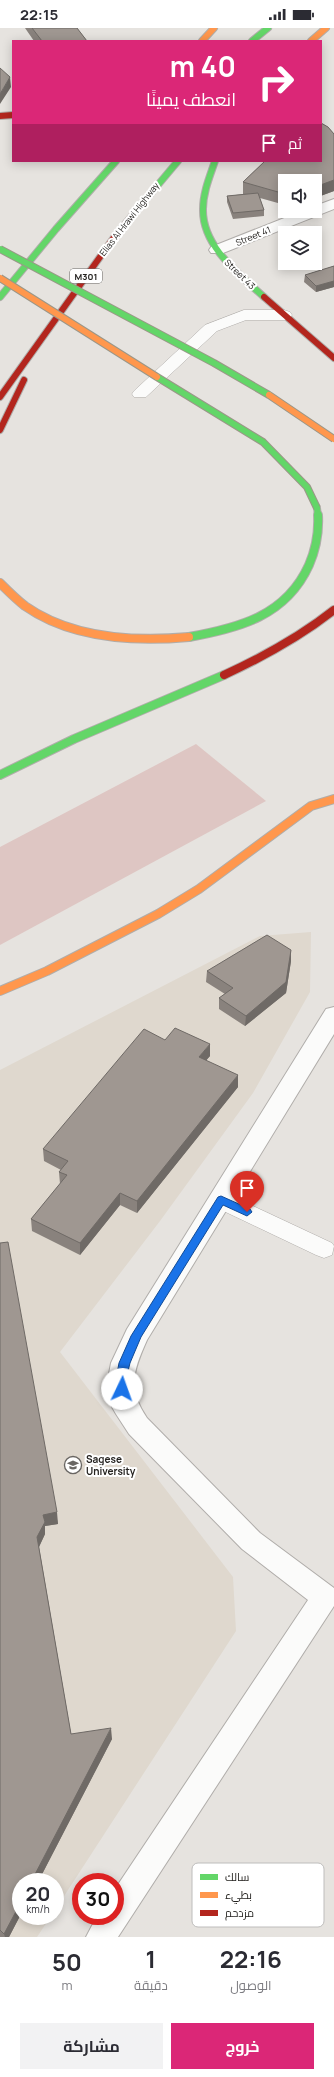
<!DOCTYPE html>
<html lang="ar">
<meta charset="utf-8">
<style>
:root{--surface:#fff;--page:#f2f2f3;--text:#2b2b33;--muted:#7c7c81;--accent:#db2777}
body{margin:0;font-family:Manrope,Cairo,sans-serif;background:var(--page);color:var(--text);direction:rtl;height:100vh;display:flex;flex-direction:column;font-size:15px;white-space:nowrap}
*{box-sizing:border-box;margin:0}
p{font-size:13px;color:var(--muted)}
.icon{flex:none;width:22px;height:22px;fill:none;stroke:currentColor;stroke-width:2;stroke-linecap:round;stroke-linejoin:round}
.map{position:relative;height:1909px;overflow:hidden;direction:ltr}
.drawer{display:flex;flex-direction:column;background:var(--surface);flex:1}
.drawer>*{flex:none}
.top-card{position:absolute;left:12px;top:12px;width:310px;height:122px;border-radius:0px;box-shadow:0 2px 10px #0003;direction:rtl;background:#db2777;color:#fff;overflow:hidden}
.buttons{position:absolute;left:278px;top:146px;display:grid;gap:8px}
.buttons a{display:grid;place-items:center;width:44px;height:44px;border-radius:0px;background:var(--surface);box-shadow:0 2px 10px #0003;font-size:20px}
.speed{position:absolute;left:12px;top:1845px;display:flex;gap:8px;font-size:20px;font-weight:700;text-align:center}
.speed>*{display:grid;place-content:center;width:52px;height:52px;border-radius:50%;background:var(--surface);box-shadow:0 2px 10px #0003;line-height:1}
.speed small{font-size:10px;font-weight:400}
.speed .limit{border:6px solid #d22;background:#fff;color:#111}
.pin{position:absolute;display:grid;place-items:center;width:34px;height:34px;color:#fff;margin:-41px -17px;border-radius:50% 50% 50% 0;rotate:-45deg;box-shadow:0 0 4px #0007}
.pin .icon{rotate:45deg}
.me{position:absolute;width:44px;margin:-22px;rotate:3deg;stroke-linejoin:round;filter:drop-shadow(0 0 3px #0008)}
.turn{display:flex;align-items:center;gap:14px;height:84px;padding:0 20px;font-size:18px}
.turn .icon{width:52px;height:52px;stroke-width:2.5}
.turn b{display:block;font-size:28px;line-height:34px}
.then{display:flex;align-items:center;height:38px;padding:0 20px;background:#0003;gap:8px;font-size:15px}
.eta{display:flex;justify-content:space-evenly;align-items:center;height:68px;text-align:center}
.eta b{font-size:24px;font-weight:700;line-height:28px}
.action{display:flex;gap:8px;margin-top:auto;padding:8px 20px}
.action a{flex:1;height:46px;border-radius:0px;background:var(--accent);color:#fff;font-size:16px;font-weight:700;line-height:46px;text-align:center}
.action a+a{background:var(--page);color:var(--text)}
.status{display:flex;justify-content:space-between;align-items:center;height:28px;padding:0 20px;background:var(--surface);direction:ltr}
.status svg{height:11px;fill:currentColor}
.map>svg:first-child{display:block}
.built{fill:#dfd8ce}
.green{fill:#dec6c3}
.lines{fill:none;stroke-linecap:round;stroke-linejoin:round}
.lane-casing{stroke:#b0adaa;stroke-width:1}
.street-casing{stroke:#b0adaa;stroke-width:2}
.fast-far1-casing{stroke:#b0adaa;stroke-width:8}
.fast-casing{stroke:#b0adaa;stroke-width:10}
.slow-far1-casing{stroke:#b0adaa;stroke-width:8}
.slow-casing{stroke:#b0adaa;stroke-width:10}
.jam-far1-casing{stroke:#b0adaa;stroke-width:8}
.jam-casing{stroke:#b0adaa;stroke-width:10}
.lane{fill:#fbfbfa;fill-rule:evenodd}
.street{fill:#fbfbfa;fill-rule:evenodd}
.fast-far1{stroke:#63d668;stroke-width:6}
.fast{stroke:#63d668;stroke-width:8}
.slow-far1{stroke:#ff974d;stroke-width:6}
.slow{stroke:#ff974d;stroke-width:8}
.jam-far1{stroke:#b3261e;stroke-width:6}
.jam{stroke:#b3261e;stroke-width:8}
.fast-bridge-casing{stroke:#9b9788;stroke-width:8;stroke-linecap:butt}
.slow-bridge-casing{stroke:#9b9788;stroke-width:8;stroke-linecap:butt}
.fast-bridge{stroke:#63d668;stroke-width:6}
.slow-bridge{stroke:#ff974d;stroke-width:6}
.wall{fill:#89827d}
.shaded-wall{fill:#6f6a66}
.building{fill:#9f9791;stroke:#6f6a66}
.route{fill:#1a73e8;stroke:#114b97}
.labels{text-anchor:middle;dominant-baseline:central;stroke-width:4;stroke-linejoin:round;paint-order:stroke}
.far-street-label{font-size:9px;fill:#252320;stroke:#fff}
.shield{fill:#fff;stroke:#666563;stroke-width:1}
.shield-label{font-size:9px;font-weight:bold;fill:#252320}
.poi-label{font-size:10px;font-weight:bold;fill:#252320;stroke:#fff;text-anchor:start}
.key{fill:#fff;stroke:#bebdbc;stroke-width:1}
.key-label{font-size:11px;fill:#252320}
</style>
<div class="status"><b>22:15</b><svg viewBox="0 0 49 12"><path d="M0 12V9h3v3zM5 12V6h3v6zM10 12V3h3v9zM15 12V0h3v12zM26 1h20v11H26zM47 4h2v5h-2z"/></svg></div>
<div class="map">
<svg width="334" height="1909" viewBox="0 0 334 1909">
<rect width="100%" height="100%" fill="#e6e3df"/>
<path class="built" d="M311,904l-1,60 -57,101 -93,128 -100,131 173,225 3,54 -181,279v-28h-34v34h30l-14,21h-37v-867l260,-134z"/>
<path class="green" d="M196,716l70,57 -266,144v-98z"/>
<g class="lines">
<g class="lane-casing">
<path id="lane" d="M244,282h40l6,2 2,3 -2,3 -6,2h-38l-29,11 -71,66h-12l-2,-3 2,-3 71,-66z
M221,1163l111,52 2,3 -2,9 -8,3 -8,-3 -103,-49 -3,-6 3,-6z"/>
</g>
<g class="street-casing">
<path id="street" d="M334,171v10l-111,44h-12l-2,-3 2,-3 91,-36h13v-5z
M334,979v27l-187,306c-14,31 -20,49 0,78l113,115 74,55v18l-216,331h-32l11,-21h18v-27l193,-289 -66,-51 -113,-115 -13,-20 -4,-7 -4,-28 3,-16 16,-34 199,-320z"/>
</g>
<g class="fast-far1-casing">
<path id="fast-far1" d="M252,13l16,-13
M215,133c-5,15 -12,31 -12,48 -1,37 36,65 61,88
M141,177l37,-44
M0,269l56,-68 60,-68
M317,480l1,8"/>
</g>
<g class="fast-casing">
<path id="fast" d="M189,609c50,-9 97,-21 120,-72 7,-16 10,-32 9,-50
M0,747l74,-36 150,-64"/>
</g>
<g class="slow-far1-casing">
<path id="slow-far1" d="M202,13l12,-13
M311,13l15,-13"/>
</g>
<g class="slow-casing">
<path id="slow" d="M0,555c8,8 16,16 25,23 47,33 109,36 164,31
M0,963l47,-20 111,-57 41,-25 112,-83 23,-7"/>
</g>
<g class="jam-far1-casing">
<path id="jam-far1" d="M0,88l13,-1
M264,269l70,61
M0,369l115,-161 26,-31
M0,402l24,-50"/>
</g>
<g class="jam-casing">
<path id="jam" d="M224,647c39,-18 76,-38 110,-65"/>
</g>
<use href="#lane" class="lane"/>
<use href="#street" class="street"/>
<use href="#fast-far1" class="fast-far1"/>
<use href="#fast" class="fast"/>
<use href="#slow-far1" class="slow-far1"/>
<use href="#slow" class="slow"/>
<use href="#jam-far1" class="jam-far1"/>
<use href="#jam" class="jam"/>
<g class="fast-bridge-casing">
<path id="fast-bridge" d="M0,221l214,114 55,32
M157,349l106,65 44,45 10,21"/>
</g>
<g class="slow-bridge-casing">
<path id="slow-bridge" d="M0,250l157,99
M269,367l65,44"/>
</g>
<use href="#fast-bridge" class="fast-bridge"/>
<use href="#slow-bridge" class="slow-bridge"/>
</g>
<path class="wall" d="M25,0h52l10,13h-53z
M321,95l7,4 6,7v57l-19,7v-17h-30v24l-25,-7 4,12v6l-31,3 -6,-17v-6l17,-2h-1v-12l22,-21h56z
M334,238v21l-18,5 -12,-10 1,-7z
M291,933l-5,32 -41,33 -26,-17v-11l6,-4 -19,-12 1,-11z
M165,1012l45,16 -4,4 32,27 -101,126 -17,-8 -40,50 -48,-24 -1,-12 29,-35 -1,-12 2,-2 -17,-9 -1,-12z
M0,1215l58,281 -13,2v8l-6,13 32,187 41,5 -74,143h-17v32l-12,23h-9z"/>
<path class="shaded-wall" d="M10,49l1,10 -11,17v-10z
M334,152v11l-19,7v-11z
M334,253v6l-18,5v-6z
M291,922v11l-5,32 -41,33 1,-10z
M210,1016v12l-11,13v-12z
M238,1047v12l-101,126v-12z
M120,1165v12l-40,50v-12z
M57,1484l1,12 -13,2v8l-7,15 -1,-12 6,-22z
M111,1700l1,11 -74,143h-7z
M21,1874v12l-12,23h-4l-1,-3z"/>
<path class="building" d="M32,0h45l10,13h-45z
M0,40l10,9 -10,17z
M321,95l7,4 6,7v46l-19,7v-6h-30v13l-42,-12 22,-21h56z
M258,165l6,17 -31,3 -6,-17z
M334,238v15l-18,5 -11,-11z
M267,907l24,15 -5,32 -40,34 -27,-18 14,-10 -26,-17z
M175,1000l35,16 -11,13 39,18 -101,126 -17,-8 -40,50 -49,-24 36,-44 -8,-3 9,-11 -25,-12 101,-120 21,11z
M8,1214l49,270 -14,3 2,7 -8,15 34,197 40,-6 -80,154h-10v20l-17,32 -4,-4v-687z"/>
<path class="route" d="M221,1168l29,13 2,3 -5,4 -24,-11 -82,132 -11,26 -4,16 1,10 -5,5 -4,-2 -2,-13 3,-16 12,-27 87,-139z"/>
<defs>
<g id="university-ring" transform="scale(0.9)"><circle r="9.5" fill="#fff" stroke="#696663" stroke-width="1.5"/><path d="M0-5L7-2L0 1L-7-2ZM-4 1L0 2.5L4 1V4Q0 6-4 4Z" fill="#696663"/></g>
</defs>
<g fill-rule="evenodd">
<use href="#university-ring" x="73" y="1437"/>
</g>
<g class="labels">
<g class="far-street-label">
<text transform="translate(129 191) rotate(-52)">Elias Al Hrawi Highway</text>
<text transform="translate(253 208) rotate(-22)">Street 41</text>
<text transform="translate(240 246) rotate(44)">Street 43</text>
</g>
<rect class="shield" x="70" y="241" width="32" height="14" rx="3"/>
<g class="shield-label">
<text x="86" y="248">M301</text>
</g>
<g class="poi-label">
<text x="86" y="1431">Sagese<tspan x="86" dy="12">University</tspan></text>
</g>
</g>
<rect x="192" y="1835" width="132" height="64" rx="6" class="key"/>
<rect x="200" y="1846" width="18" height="6" fill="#63d668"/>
<rect x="200" y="1864" width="18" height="6" fill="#ff974d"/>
<rect x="200" y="1882" width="18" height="6" fill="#b3261e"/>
<g class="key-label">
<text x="225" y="1853">سالك</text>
<text x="225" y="1871">بطيء</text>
<text x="225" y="1889">مزدحم</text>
</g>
</svg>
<div class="buttons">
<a><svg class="icon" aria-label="sound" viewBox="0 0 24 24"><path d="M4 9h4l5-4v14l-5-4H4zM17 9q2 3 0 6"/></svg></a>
<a><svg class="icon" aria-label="layers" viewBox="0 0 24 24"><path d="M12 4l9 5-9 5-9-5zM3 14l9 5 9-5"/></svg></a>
</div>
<div class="speed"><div>20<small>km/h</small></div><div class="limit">30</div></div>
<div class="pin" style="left:247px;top:1184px;background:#d93025"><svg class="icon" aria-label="arrive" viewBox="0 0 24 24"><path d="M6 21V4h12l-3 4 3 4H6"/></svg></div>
<svg class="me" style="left:122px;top:1361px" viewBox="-20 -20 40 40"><circle r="19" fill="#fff"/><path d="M0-13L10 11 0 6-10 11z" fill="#1a73e8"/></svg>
<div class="top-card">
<div class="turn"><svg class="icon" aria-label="right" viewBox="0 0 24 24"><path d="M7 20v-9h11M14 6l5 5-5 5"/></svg><div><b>40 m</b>انعطف يمينًا</div></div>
<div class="then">ثم<svg class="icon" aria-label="arrive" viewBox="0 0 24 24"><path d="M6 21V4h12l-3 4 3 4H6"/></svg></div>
</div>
</div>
<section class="drawer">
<div class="eta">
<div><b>22:16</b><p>الوصول</p></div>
<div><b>1</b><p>دقيقة</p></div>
<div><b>50</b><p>m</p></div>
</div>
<div class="action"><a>خروج</a><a>مشاركة</a></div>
</section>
